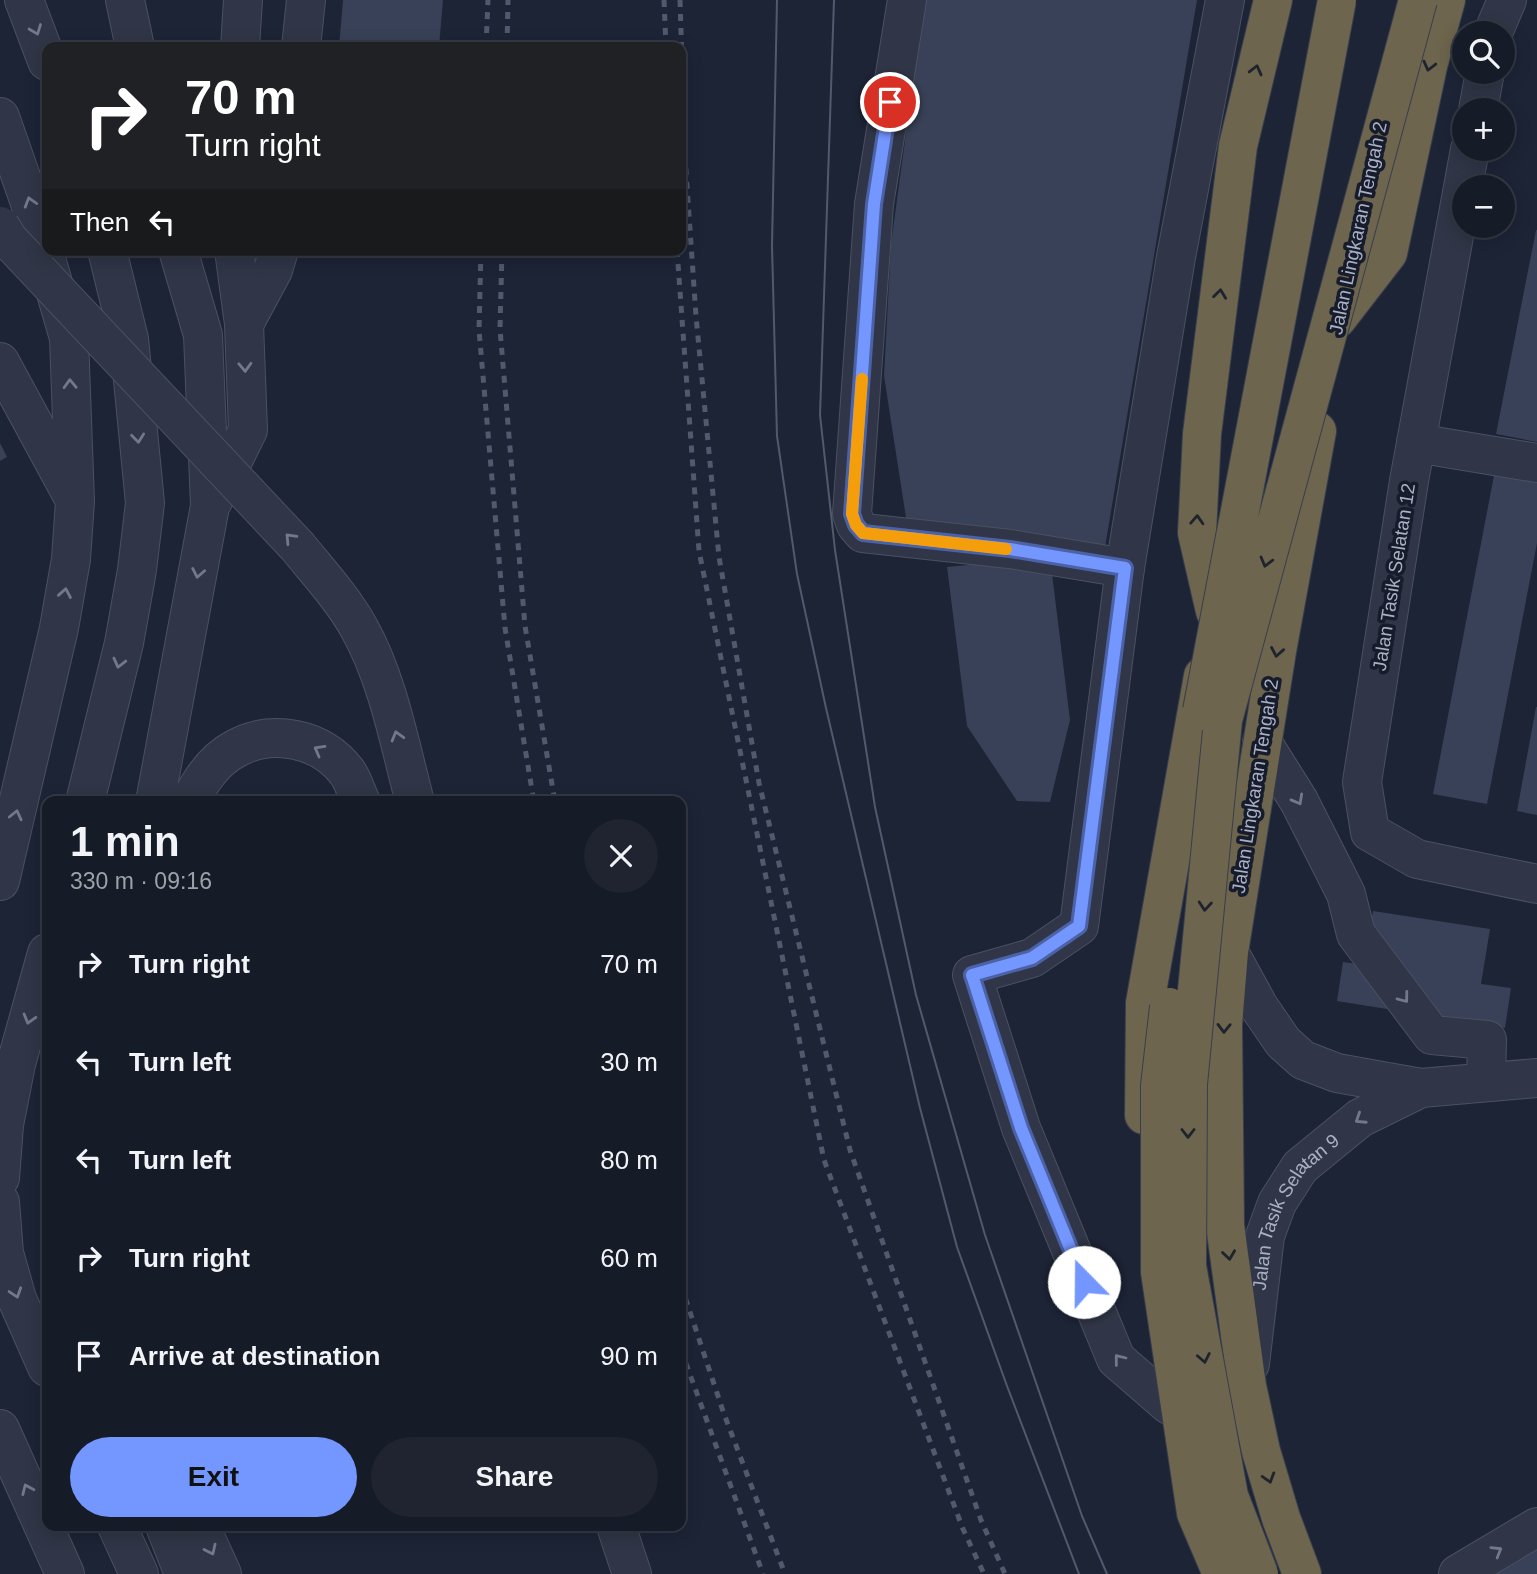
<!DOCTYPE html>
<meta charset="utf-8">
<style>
:root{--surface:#161b28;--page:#1f2430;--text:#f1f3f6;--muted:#9ea1a8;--line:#353945;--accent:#7496ff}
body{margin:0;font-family:Arial,sans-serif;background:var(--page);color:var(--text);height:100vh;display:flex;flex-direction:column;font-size:26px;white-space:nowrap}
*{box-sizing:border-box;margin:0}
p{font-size:23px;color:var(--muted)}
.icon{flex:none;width:38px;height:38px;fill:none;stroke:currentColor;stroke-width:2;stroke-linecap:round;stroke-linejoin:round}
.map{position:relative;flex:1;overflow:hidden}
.panel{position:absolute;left:42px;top:796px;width:644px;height:735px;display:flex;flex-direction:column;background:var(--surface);border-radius:14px;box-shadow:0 4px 18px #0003,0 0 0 2px var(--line)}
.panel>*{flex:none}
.top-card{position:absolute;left:42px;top:42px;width:644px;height:214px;border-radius:14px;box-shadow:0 4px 18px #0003,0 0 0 2px var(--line);background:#202124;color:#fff;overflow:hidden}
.buttons{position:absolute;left:1452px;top:21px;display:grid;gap:14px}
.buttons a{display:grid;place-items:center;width:63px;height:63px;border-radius:50%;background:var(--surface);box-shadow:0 4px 18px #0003,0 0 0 2px var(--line);font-size:35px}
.pin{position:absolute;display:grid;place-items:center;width:60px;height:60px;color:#fff;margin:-30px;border:4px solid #fff;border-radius:50%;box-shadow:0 2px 7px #0007}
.me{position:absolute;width:77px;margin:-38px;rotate:338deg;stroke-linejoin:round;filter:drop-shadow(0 0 5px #0008)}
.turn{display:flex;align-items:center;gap:24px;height:147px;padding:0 28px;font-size:32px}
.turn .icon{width:91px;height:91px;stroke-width:2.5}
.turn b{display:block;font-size:49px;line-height:60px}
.then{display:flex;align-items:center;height:66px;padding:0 28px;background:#0003;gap:14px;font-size:26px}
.round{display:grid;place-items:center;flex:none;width:74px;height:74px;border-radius:37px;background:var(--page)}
.overview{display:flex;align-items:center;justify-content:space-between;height:119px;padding:0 28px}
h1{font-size:42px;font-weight:700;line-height:52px}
.button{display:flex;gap:14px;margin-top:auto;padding:14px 28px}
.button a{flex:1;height:80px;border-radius:42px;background:var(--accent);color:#111;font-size:28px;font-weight:700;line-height:80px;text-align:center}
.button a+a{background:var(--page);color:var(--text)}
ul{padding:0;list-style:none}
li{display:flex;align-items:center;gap:21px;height:98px;padding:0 28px}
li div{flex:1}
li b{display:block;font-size:26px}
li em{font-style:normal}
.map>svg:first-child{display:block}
.building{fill:#384157}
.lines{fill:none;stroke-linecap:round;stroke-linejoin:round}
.minor-casing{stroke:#4b5162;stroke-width:40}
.highway-casing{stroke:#383e4e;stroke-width:40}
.minor{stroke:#303647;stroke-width:38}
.highway{stroke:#6d654d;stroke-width:38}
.tram{stroke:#52596e;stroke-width:2}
.rail{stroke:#52596e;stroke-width:5;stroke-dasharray:7 7;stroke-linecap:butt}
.minor-bridge-casing{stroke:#4b5162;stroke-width:40;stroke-linecap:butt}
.highway-bridge-casing{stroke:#383e4e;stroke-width:40;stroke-linecap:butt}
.minor-bridge{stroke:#303647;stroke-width:38}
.highway-bridge{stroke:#6d654d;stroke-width:38}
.oneway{stroke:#73798c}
.oneway2{stroke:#1f232e}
.route-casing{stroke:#4b62a6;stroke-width:18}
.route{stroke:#7496ff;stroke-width:12}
.slow{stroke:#f59e0b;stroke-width:12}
.labels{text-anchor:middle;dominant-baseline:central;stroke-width:7;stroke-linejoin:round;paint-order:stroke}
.street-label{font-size:19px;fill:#aab0c4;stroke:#161c2b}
</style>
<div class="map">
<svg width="1537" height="1574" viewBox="0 0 1537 1574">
<rect width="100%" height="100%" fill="#1d2436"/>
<path class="building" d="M343,0h100l-4,47h-100z
M924,0h273l-94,559 -196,-35 -23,-148 7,-132z
M1536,230h1v212l-41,-8z
M0,443l7,14 -7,4z
M1496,465l41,8v70l-50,261 -54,-10z
M1050,557l20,163 -20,82 -33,-1 -50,-75 -20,-159z
M1536,707h1v108l-20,-4z
M1373,911l117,18 -9,55 30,4 -6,40 -168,-27 6,-39 21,3z
M1537,1537v37h-66z"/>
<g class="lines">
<g class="minor-casing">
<g id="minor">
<path d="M24,0l23,61"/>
<path d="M125,0l10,47"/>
<path d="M907,0l-33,204 -22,310 4,11 7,8 147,16 115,19"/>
<path d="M1493,33l14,-33"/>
<path d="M240,47l3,-47"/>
<path d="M301,47l5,-47"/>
<path d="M1478,110l7,-38"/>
<path d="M0,117l29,83 40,138 6,163 -4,58 -12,69 -59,253"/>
<path d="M1470,149l-61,332 -47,301 8,50 47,27 120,25"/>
<path d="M244,324l29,-54 6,-20"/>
<path d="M0,362l71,131"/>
<path d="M1416,443l121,20"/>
<path d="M213,501l35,-71 -4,-106 -10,-74"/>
<path d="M1262,742l37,59 47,93 10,40 76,101 55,5 -1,42"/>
<path d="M85,802l39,-159 13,-73 8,-67 -16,-164 -22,-89"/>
<path d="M155,802l55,-296 -7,-171 -25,-85"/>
<path d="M190,802c10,-21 24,-42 45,-53 37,-21 86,-11 112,23 6,8 9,20 14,30"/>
<path d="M1229,952l30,55 24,35 20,18 34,13 84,15 116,-10"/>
<path d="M0,1178l4,-53 12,-61 31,-111"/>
<path d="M0,1202l4,51 13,46 30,68"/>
<path id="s1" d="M1250,1364l15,-128 12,-33 23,-36 60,-49 61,-30"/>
<path d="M1169,1405l-53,-46 -95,-231 -49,-153 60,-17 47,-32 46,-358 51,-311 49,-257"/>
<path d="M0,1429l65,145"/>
<path d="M117,1526l22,48"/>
<path d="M165,1526l19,48"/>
<path d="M200,1526l22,48"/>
<path d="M616,1526l16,48"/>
<path d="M1458,1574l79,-47"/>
</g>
</g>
<g class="highway-casing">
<path id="highway" d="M1337,319l51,-66 40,-187 18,-66
M1215,611l-18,-78 5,-99 36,-288 35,-146
M1144,1115l1,-112 58,-327
M1302,1574l-21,-56 -20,-67 -14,-65 -22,-161 -2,-200 6,-73 48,-301 40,-220"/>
</g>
<use href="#minor" class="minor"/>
<use href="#highway" class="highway"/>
<path class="tram" d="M777,0l-5,246 5,190 20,138 29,134 94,400 37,139 50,139 72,188
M834,0l-14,415 15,135 40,257 41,188 69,240 97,281 25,58"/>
<path class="rail" d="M664,0l2,47
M680,0l5,157 11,159 23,241 40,226 91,367 131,370 24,54
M486,47l2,-47
M507,47l1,-47
M481,250l-2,80 26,298 29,174
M502,250l-2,79 25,297 30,176
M677,250l22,301 125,609 139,369 21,45
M681,1285l43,129 61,160
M681,1350l82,224"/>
<g class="minor-bridge-casing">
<path id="minor-bridge" d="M0,226l8,13 290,308c21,26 45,52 61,81 29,51 41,118 56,174"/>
</g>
<g class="highway-bridge-casing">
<path id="highway-bridge" d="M1202,711l135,-711
M1169,1007l-9,79v186l36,241 26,61
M1259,1574l-30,-78 -42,-230 1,-182 35,-364 195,-720"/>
</g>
<use href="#minor-bridge" class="minor-bridge"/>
<use href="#highway-bridge" class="highway-bridge"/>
</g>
<defs><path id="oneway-chevron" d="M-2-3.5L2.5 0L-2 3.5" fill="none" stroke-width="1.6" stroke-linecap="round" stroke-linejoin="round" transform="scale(1.75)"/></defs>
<g class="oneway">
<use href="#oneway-chevron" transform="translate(36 30) rotate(69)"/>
<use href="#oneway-chevron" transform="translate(30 202) rotate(-107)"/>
<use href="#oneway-chevron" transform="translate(245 367) rotate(88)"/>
<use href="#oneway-chevron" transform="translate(70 384) rotate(-92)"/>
<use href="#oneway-chevron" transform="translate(138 438) rotate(84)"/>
<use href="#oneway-chevron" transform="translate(290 538) rotate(-133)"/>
<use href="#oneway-chevron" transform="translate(198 573) rotate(101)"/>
<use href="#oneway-chevron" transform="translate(65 593) rotate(-80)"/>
<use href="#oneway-chevron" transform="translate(119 663) rotate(104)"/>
<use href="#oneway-chevron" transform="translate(397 736) rotate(-106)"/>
<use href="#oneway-chevron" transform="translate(319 750) rotate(-151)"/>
<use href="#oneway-chevron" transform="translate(1298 800) rotate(61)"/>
<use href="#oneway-chevron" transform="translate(16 815) rotate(-77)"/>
<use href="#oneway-chevron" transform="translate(1404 998) rotate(53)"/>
<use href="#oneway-chevron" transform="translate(29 1019) rotate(106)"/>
<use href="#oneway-chevron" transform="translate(1360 1119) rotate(147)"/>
<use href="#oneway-chevron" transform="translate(16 1293) rotate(72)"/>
<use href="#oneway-chevron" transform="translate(1119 1359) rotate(-128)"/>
<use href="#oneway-chevron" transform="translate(27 1489) rotate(-114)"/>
<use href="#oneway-chevron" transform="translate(211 1550) rotate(65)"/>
<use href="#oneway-chevron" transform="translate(1497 1551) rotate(-31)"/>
</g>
<g class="oneway2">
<use href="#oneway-chevron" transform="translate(1429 66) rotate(104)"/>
<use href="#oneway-chevron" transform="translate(1256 70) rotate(-76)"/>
<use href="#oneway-chevron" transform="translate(1220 294) rotate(-83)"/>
<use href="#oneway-chevron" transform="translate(1197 520) rotate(-87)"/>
<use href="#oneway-chevron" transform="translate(1266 562) rotate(105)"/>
<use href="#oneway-chevron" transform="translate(1277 652) rotate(100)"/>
<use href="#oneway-chevron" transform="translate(1205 906) rotate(95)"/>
<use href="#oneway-chevron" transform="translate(1224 1028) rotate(91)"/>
<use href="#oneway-chevron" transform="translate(1188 1133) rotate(90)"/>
<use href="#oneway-chevron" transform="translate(1229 1255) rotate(82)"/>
<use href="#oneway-chevron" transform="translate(1204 1358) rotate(79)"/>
<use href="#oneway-chevron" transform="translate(1269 1478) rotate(73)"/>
</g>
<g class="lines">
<g class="route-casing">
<path id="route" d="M890,102l-16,102 -22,310 4,11 7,8 147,16 115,19 -46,358 -47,32 -60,17 49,153 63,154"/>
</g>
<use href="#route" class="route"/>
<path class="slow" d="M862,379l-10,135 4,11 7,8 143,16"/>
</g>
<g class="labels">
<g class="street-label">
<text transform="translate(1358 228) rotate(-78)">Jalan Lingkaran Tengah 2</text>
<text transform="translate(1394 577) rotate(-81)">Jalan Tasik Selatan 12</text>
<text transform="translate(1255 786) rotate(-81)">Jalan Lingkaran Tengah 2</text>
<text stroke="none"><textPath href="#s1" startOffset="164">Jalan Tasik Selatan 9</textPath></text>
</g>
</g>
</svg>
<div class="buttons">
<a><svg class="icon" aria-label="search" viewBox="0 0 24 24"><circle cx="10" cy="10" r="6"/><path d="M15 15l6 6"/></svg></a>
<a>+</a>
<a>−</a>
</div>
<div class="pin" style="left:890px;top:102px;background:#d93025"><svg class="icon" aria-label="arrive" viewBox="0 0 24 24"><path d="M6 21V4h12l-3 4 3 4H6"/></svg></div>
<svg class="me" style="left:1084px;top:1282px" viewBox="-20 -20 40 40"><circle r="19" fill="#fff"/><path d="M0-13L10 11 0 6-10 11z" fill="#7496ff"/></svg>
<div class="top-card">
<div class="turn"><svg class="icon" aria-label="right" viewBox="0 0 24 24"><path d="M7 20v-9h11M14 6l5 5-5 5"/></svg><div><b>70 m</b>Turn right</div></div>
<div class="then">Then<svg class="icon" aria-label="left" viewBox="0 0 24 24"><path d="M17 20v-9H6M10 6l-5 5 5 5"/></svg></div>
</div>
<section class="panel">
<div class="overview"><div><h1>1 min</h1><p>330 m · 09:16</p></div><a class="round"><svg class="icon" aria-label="close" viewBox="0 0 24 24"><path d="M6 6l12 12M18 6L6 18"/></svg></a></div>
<ul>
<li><svg class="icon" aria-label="right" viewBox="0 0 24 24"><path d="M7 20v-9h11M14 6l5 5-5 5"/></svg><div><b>Turn right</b></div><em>70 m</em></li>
<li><svg class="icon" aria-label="left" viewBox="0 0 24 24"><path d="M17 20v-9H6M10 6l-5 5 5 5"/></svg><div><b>Turn left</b></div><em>30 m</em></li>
<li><svg class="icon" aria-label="left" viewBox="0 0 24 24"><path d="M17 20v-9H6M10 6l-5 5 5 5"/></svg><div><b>Turn left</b></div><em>80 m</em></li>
<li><svg class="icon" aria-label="right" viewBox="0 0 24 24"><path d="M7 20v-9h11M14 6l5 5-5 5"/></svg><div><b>Turn right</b></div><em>60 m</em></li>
<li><svg class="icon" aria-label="arrive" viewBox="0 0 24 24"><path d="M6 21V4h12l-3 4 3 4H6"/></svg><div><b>Arrive at destination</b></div><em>90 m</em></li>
</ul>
<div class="button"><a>Exit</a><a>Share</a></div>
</section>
</div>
